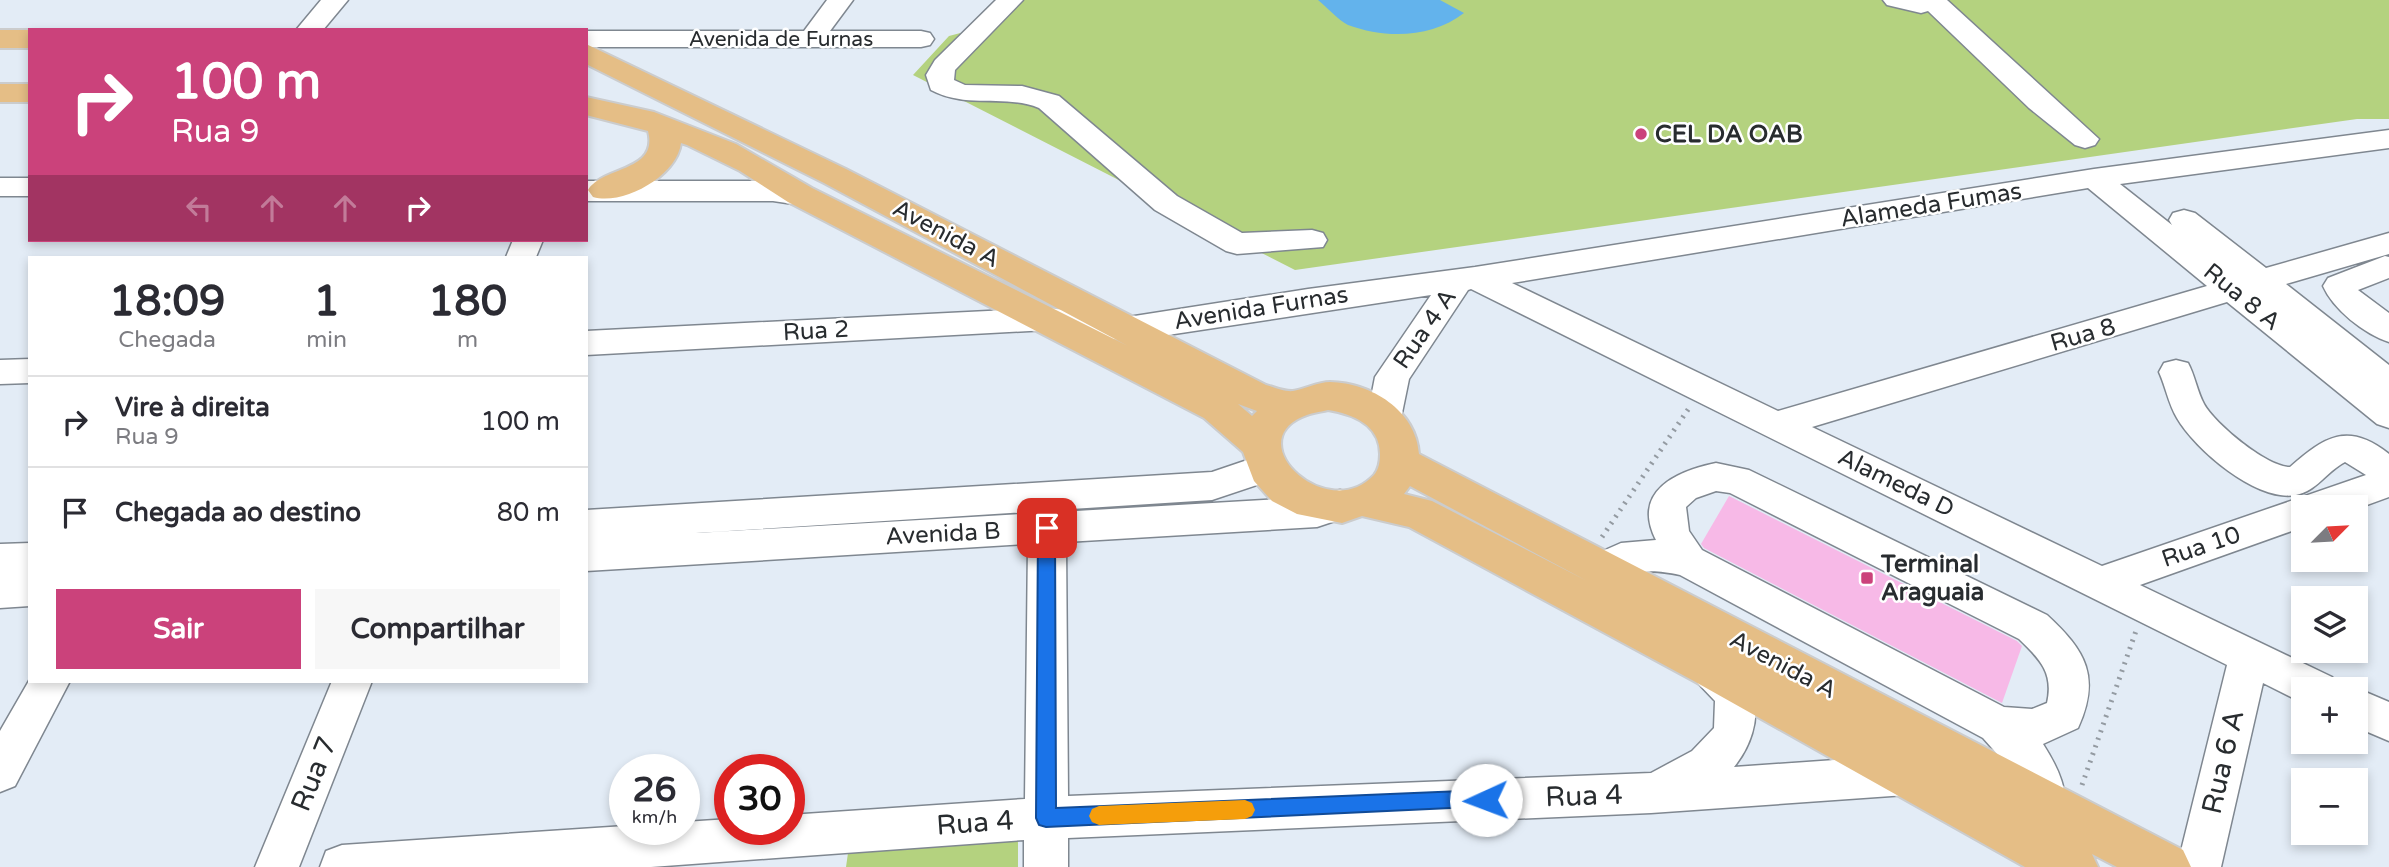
<!DOCTYPE html>
<html lang="pt">
<meta charset="utf-8">
<style>
:root{--surface:#fff;--page:#f7f7f7;--text:#2b2b33;--muted:#7c7c81;--line:#e1e1e2;--accent:#cb427b}
body{margin:0;font-family:"Varela Round",sans-serif;background:var(--page);color:var(--text);height:100vh;display:flex;flex-direction:column;font-size:26px;white-space:nowrap}
*{box-sizing:border-box;margin:0}
p{font-size:23px;color:var(--muted)}
.icon{flex:none;width:38px;height:38px;fill:none;stroke:currentColor;stroke-width:2;stroke-linecap:round;stroke-linejoin:round}
.map{position:relative;flex:1;overflow:hidden}
.side{position:absolute;left:28px;top:256px;width:560px;height:427px;display:flex;flex-direction:column;background:var(--surface);border-radius:0px;box-shadow:0 4px 10px #0003}
.side>*{flex:none}
.banner{position:absolute;left:28px;top:28px;width:560px;height:214px;border-radius:0px;box-shadow:0 4px 10px #0003;background:#cb427b;color:#fff;overflow:hidden}
.needle{width:46px;rotate:66deg}
.buttons{position:absolute;left:2291px;top:495px;display:grid;gap:14px}
.buttons a{display:grid;place-items:center;width:77px;height:77px;border-radius:0px;background:var(--surface);box-shadow:0 4px 10px #0003;font-size:35px}
.speed{position:absolute;left:609px;top:754px;display:flex;gap:14px;font-size:35px;font-weight:700;text-align:center}
.speed>*{display:grid;place-content:center;width:91px;height:91px;border-radius:50%;background:var(--surface);box-shadow:0 4px 10px #0003;line-height:1}
.speed small{font-size:18px;font-weight:400}
.speed .limit{border:10px solid #d22;background:#fff;color:#111}
.pin{position:absolute;display:grid;place-items:center;width:60px;height:60px;color:#fff;margin:-30px;border-radius:14px;box-shadow:0 4px 10px #0006}
.me{position:absolute;width:77px;margin:-38px;rotate:268deg;stroke-linejoin:round;filter:drop-shadow(0 0 5px #0008)}
.turn{display:flex;align-items:center;gap:24px;height:147px;padding:0 28px;font-size:32px}
.turn .icon{width:91px;height:91px;stroke-width:2.5}
.turn b{display:block;font-size:49px;line-height:60px}
.lanes{display:flex;align-items:center;height:66px;padding:0 28px;background:#0003;justify-content:center;gap:35px;direction:ltr}
.lanes .off{opacity:.35}
.eta{display:flex;justify-content:space-evenly;align-items:center;height:119px;text-align:center}
.eta b{font-size:42px;font-weight:700;line-height:49px}
.cta{display:flex;gap:14px;margin-top:auto;padding:14px 28px}
.cta a{flex:1;height:80px;border-radius:0px;background:var(--accent);color:#fff;font-size:28px;font-weight:700;line-height:80px;text-align:center}
.cta a+a{background:var(--page);color:var(--text)}
ul{padding:0;list-style:none}
li{display:flex;align-items:center;gap:21px;height:91px;padding:0 28px;border-top:2px solid var(--line)}
li div{flex:1}
li b{display:block;font-size:26px}
li em{font-style:normal}
.map>svg:first-child{display:block}
.green{fill:#b4d27f}
.water{fill:#63b3ec}
.building{fill:#f7b9e7}
.lines{fill:none;stroke-linecap:round;stroke-linejoin:round}
.minor-casing{stroke:#7f8790;stroke-width:3}
.major-casing{stroke:#cbcccd;stroke-width:4}
.path{stroke:#949ba2;stroke-width:5;stroke-dasharray:2 6;stroke-linecap:butt}
.minor{fill:#fff;fill-rule:evenodd}
.major{fill:#e5be86;fill-rule:evenodd}
.route{fill:#1a73e8;stroke:#114b97;stroke-width:2}
.slow{fill:#f59e0b}
.poi-dot{fill:#cb427b;stroke:#fff;stroke-width:2.5}
.labels{text-anchor:middle;dominant-baseline:central;stroke-width:5;stroke-linejoin:round;paint-order:stroke}
.far-street-label{font-size:21px;fill:#282c2f;stroke:#fff}
.poi-label{font-size:24px;font-weight:bold;fill:#282c2f;stroke:#fff;text-anchor:start}
.street-label{font-size:24px;fill:#282c2f;stroke:#fff}
.near-street-label{font-size:28px;fill:#282c2f;stroke:#fff}
</style>
<div class="map">
<svg width="2389" height="867" viewBox="0 0 2389 867">
<rect width="100%" height="100%" fill="#e3ecf6"/>
<path class="green" d="M1007,0h1382v119h-32l-1062,151 -382,-195 36,-39 34,-9z
M1018,835v32h-172l3,-21z"/>
<path class="water" d="M1318,0h122l24,13c-32,25 -78,26 -116,12 -10,-5 -21,-18 -30,-25z"/>
<path class="building" d="M1729,496l288,145 5,5 -20,57 -298,-155 -3,-4z"/>
<g class="lines">
<g class="minor-casing">
<path id="minor" d="M321,0h27l-25,30h-27z
M827,0h26l-23,31h91l9,2 4,6 -4,6 -9,2h-335v-16h218z
M996,0h27l-68,70 -1,10 11,5 57,1 37,10 118,100 65,37 70,-3 11,3 4,7 -4,7 -86,7 -11,-3 -71,-41 -116,-102c-35,-14 -73,1 -108,-18l-5,-15 9,-15z
M1883,0h64l152,139 -4,6 -10,3 -10,-3 -46,-37 -101,-97 -7,2 -34,-8z
M2389,130v18l-269,36 52,41 -3,-5 4,-7 11,-3 11,3 71,55 123,-35v21l-103,30 103,81v63l-12,-4 -150,-122 -415,125 290,139 264,-91 -21,-13c-19,10 -28,29 -49,33 -40,7 -101,-46 -119,-77 -9,-15 -11,-31 -18,-46l5,-9 12,-3 12,3c7,13 9,28 16,41 11,20 63,63 86,63 34,-30 58,-46 99,-13v43l-33,12 -53,-1v19l-163,58 192,92 6,13h-35v13l-40,-20 -42,184h-44l50,-202 -756,-376 -3,1 -59,89 -8,39 -5,9 -12,4 -12,-4 -5,-9 8,-41 56,-82 -303,46 -81,-11 -461,25v-24l461,-23 81,9 180,-28 167,-22 619,-98zM2088,188l119,98 -429,125 -266,-128z
M0,178h30v18h-30z
M586,181h187l37,7 5,7 -5,7 -10,3 -27,-4h-187z
M513,240h30l-7,17h-30z
M2385,256l4,1v21l-31,12 31,23v29c-25,-8 -56,-33 -66,-56l5,-8z
M30,359v24l-30,1v-24z
M1265,454l13,4 5,10 -5,10 -66,22 -516,33 621,-36 23,-7 13,5 5,10 -5,10 -36,12 -251,15 2,254 583,-23 41,-22 22,-23 1,-27 -21,-22 -6,-13 6,-13 14,-5c55,20 60,77 26,119l172,-12 15,6 6,14 -6,14 -15,6 -255,18 -583,25v29h-44v-27l-373,27h-331l6,-16 16,-6 283,-19v4h59v-8l46,-3v11h59v-15l236,-16 3,-255 -442,27v-61l626,-38z
M1716,463l33,7 298,145c39,36 54,62 31,113l-35,16c14,22 29,50 18,75l-15,6 -15,-6 -16,-45 -32,-36 -303,-163c-37,-8 -46,-2 -80,10l-13,-5 -6,-11 6,-11 34,-15 35,-3c-25,-49 21,-69 60,-77zM1716,491l14,2 289,146c21,20 35,34 28,64l-15,6 -28,-2 -302,-157 -13,-19 -3,-24 10,-9z
M30,543v63l-30,2v-64z
M30,679l40,2 -55,105 -15,6v-61z
M332,681h40l-73,186h-44z
M2356,688l33,14v39l-33,-14 -3,-37z"/>
</g>
<g class="major-casing">
<path id="major" d="M0,30h30v18h-30z
M586,44l260,125 420,216c8,2 19,7 27,6 12,-2 25,-9 37,-9 41,1 86,28 89,72l764,396 8,17h-74l-25,-13 6,13h-73l-333,-187 -283,-153 -47,-11 -20,7 -45,-9 -25,-13 -18,-20 -11,-29 -39,-34 -416,-216 -48,-31 -53,-26 -6,-2c-4,33 -58,63 -88,54l-5,-7c15,-24 71,-18 60,-59l-62,-16v-18l68,15 82,32 76,44 316,158 -304,-163 -238,-119zM1238,404l19,7 -5,5zM1328,410c25,4 52,15 52,44 0,8 -1,15 -6,21 -46,49 -133,-31 -72,-58 8,-4 18,-5 26,-7zM1410,486l177,95 -155,-80 -28,-7z
M0,84h30v18h-30z"/>
</g>
<path class="path" d="M1602,537l87,-129
M2082,785l54,-154"/>
<use href="#minor" class="minor"/>
<use href="#major" class="major"/>
</g>
<path class="route" d="M1047,521l8,7 1,280 430,-18 7,3 3,7 -3,6 -447,21 -7,-2 -3,-7 2,-290z"/>
<path class="slow" d="M1245,800l7,3 3,7 -3,6 -7,3 -146,6 -7,-3 -3,-6 3,-7 7,-3z"/>
<g class="poi-dot">
<circle cx="1641" cy="134" r="7"/>
<rect x="1860" y="571" width="14" height="14" rx="3.5"/>
</g>
<g class="labels">
<g class="far-street-label">
<text x="781" y="39">Avenida de Furnas</text>
</g>
<g class="poi-label">
<text x="1655" y="134">CEL DA OAB</text>
<text x="1881" y="564">Terminal<tspan x="1881" dy="28">Araguaia</tspan></text>
</g>
<g class="street-label">
<text transform="translate(1931 205) rotate(-9)">Alameda Fumas</text>
<text transform="translate(946 234) rotate(28)">Avenida A</text>
<text transform="translate(2242 297) rotate(39)">Rua 8 A</text>
<text transform="translate(1261 308) rotate(-9)">Avenida Furnas</text>
<text transform="translate(1425 329) rotate(-55)">Rua 4 A</text>
<text transform="translate(816 331) rotate(-3)">Rua 2</text>
<text transform="translate(2083 335) rotate(-16)">Rua 8</text>
<text transform="translate(1896 483) rotate(26)">Alameda D</text>
<text transform="translate(943 534) rotate(-3)">Avenida B</text>
<text transform="translate(2201 547) rotate(-19)">Rua 10</text>
<text transform="translate(1783 665) rotate(28)">Avenida A</text>
</g>
<g class="near-street-label">
<text transform="translate(2223 762) rotate(-77)">Rua 6 A</text>
<text transform="translate(314 774) rotate(-68)">Rua 7</text>
<text transform="translate(1584 796) rotate(-2)">Rua 4</text>
<text transform="translate(975 823) rotate(-4)">Rua 4</text>
</g>
</g>
</svg>
<div class="buttons">
<a><svg class="needle" viewBox="-14 -14 28 28"><path d="M0-13l5 13h-10z" fill="#e53935"/><path d="M0 13l5-13h-10z" fill="#7c7c81"/></svg></a>
<a><svg class="icon" aria-label="layers" viewBox="0 0 24 24"><path d="M12 4l9 5-9 5-9-5zM3 14l9 5 9-5"/></svg></a>
<a>+</a>
<a>−</a>
</div>
<div class="speed"><div>26<small>km/h</small></div><div class="limit">30</div></div>
<div class="pin" style="left:1047px;top:528px;background:#d93025"><svg class="icon" aria-label="arrive" viewBox="0 0 24 24"><path d="M6 21V4h12l-3 4 3 4H6"/></svg></div>
<svg class="me" style="left:1486px;top:800px" viewBox="-20 -20 40 40"><circle r="19" fill="#fff"/><path d="M0-13L10 11 0 6-10 11z" fill="#1a73e8"/></svg>
<div class="banner">
<div class="turn"><svg class="icon" aria-label="right" viewBox="0 0 24 24"><path d="M7 20v-9h11M14 6l5 5-5 5"/></svg><div><b>100 m</b>Rua 9</div></div>
<div class="lanes"><svg class="icon off" aria-label="left" viewBox="0 0 24 24"><path d="M17 20v-9H6M10 6l-5 5 5 5"/></svg><svg class="icon off" aria-label="ahead" viewBox="0 0 24 24"><path d="M12 20V5M6 11l6-6 6 6"/></svg><svg class="icon off" aria-label="ahead" viewBox="0 0 24 24"><path d="M12 20V5M6 11l6-6 6 6"/></svg><svg class="icon" aria-label="right" viewBox="0 0 24 24"><path d="M7 20v-9h11M14 6l5 5-5 5"/></svg></div>
</div>
<section class="side">
<div class="eta">
<div><b>18:09</b><p>Chegada</p></div>
<div><b>1</b><p>min</p></div>
<div><b>180</b><p>m</p></div>
</div>
<ul>
<li><svg class="icon" aria-label="right" viewBox="0 0 24 24"><path d="M7 20v-9h11M14 6l5 5-5 5"/></svg><div><b>Vire à direita</b><p>Rua 9</p></div><em>100 m</em></li>
<li><svg class="icon" aria-label="arrive" viewBox="0 0 24 24"><path d="M6 21V4h12l-3 4 3 4H6"/></svg><div><b>Chegada ao destino</b></div><em>80 m</em></li>
</ul>
<div class="cta"><a>Sair</a><a>Compartilhar</a></div>
</section>
</div>
